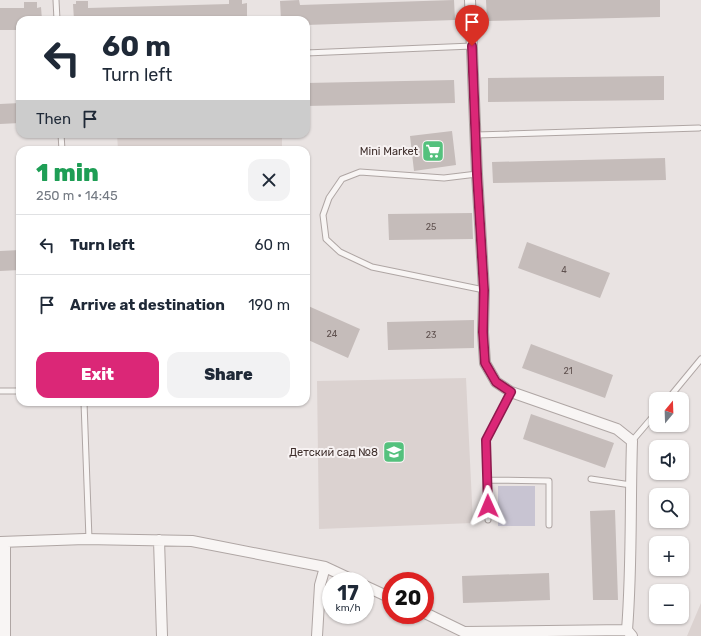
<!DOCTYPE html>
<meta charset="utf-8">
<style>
:root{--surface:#fff;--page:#f2f2f3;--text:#1f2937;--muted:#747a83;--line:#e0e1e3;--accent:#db2777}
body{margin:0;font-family:Rubik,sans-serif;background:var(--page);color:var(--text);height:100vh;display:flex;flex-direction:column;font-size:15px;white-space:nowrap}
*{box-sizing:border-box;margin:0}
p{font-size:13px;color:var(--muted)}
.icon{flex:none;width:22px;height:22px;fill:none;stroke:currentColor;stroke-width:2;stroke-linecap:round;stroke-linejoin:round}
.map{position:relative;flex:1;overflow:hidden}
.panel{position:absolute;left:16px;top:146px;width:294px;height:260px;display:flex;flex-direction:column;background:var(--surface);border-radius:12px;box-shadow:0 1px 3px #0004}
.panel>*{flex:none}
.hud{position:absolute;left:16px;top:16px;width:294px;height:122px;border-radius:12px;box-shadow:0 1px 3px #0004;background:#fff;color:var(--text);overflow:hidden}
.needle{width:26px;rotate:19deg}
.controls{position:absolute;left:649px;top:392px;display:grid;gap:8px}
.controls a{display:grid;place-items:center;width:40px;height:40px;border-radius:8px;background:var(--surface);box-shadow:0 1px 3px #0004;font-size:20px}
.speed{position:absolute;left:322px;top:572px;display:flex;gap:8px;font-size:20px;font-weight:700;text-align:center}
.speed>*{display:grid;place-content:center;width:52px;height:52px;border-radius:50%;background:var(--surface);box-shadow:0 1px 3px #0004;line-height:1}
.speed small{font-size:10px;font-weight:400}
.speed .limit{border:6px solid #d22;background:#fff;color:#111}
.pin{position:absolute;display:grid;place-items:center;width:34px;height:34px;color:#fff;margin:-41px -17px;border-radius:50% 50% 50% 0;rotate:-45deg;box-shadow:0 0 4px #0007}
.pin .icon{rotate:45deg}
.me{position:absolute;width:44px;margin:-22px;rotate:359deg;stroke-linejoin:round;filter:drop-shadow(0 0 3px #0008)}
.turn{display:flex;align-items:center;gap:14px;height:84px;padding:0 20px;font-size:18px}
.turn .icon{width:52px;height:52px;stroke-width:2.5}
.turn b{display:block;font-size:28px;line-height:34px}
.then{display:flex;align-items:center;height:38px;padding:0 20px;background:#0003;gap:8px;font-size:15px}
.round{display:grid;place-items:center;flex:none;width:42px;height:42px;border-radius:12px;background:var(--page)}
.overview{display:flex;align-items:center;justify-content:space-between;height:68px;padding:0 20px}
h1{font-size:24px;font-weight:800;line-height:30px;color:#1e9e55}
.button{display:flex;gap:8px;margin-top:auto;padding:8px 20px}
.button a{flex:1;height:46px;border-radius:12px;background:var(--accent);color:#fff;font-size:16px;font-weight:800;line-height:46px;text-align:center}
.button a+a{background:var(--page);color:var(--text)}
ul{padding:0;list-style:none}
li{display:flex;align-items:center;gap:12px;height:60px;padding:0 20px;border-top:1px solid var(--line)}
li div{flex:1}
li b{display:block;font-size:15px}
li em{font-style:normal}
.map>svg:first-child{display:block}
.built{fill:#dbd2d0}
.green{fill:#c8c4d2}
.building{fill:#c5bcba}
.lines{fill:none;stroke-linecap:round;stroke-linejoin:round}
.lane-casing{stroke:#afa6a4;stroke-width:7}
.street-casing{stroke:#afa6a4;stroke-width:12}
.lane{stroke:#f8f5f4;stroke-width:5}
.street{stroke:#f8f5f4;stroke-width:10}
.route-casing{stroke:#8e194d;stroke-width:10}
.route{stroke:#db2777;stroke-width:7}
.labels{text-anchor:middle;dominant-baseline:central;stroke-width:4;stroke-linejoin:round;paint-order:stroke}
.number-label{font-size:9px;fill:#605250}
.poi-label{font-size:11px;fill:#3f2f2c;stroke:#f7f2f2;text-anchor:end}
</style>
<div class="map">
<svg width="701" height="636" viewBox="0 0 701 636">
<rect width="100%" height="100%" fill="#e9e3e2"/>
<path class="built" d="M117,134h165v16h-164z
M466,378l7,145 -154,6 -2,-148z
M701,603v33h-14z"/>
<path class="green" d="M498,486h37v40h-37z"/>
<path class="building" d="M229,0h13v4l5,-1v17h-173l-1,-16h3v-3h12v7l141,-4z
M299,0l1,5 154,-5 1,20 -149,5v-5h-25l-1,-19z
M486,0h174v17l-173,4z
M24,2h13v6l4,-1 1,13h-22v10h-20v-22h24z
M664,76v24l-176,2v-24z
M454,80l1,23 -149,3v-23z
M20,103v20l-20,1v-20z
M452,131l4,34 -42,6 -4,-35z
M665,158l1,22 -173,3 -1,-21z
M472,213l1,26 -84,1 -1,-26z
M527,242l83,31 -10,25 -82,-30z
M20,250v20l-20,1v-20z
M306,305l54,24 -12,29 -42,-19z
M474,320v28l-86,2 -1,-28z
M531,344l82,31 -8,23 -83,-30z
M531,414l83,29 -9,25 -82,-29z
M615,510l3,90h-25l-3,-89z
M549,573l1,27 -87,3 -1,-27z"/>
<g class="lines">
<g class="lane-casing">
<path id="lane" d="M56,0l1,20
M306,53l166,-7
M61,134l1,16
M476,135l223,-7
M477,174l-33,4 -84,-6 -18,7 -13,19 -6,17 3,24 14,13 32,15 112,23
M0,391h20
M511,392l-25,48 1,40 62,1v44
M668,399l33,-40
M84,402l5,137
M632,441l24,-28
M591,479l40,6
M487,480l1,40"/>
</g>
<g class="street-casing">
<path id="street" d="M470,0l7,174 7,116 -1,42 2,31 11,19 15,10 106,37 15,12c-2,64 0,127 -5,189l5,6
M159,540l3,96
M0,542l85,-3 107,2 133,26 30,14
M5,542v94
M365,586l26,12
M425,613l39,19 163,-2
M317,636l3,-51 5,-18"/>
</g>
<use href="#lane" class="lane"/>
<use href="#street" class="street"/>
</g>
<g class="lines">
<g class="route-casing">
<path id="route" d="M472,46l5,128 7,116 -1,42 2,31 11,19 15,10 -25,48 2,66"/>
</g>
<use href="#route" class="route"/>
</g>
<defs>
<g id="supermarket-square" transform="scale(1.15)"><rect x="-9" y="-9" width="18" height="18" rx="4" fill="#54c17d" stroke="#f7f2f2"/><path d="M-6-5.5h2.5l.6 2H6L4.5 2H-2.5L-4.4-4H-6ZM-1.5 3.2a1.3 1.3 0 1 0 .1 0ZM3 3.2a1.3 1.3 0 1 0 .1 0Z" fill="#fff"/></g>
<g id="school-square" transform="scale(1.15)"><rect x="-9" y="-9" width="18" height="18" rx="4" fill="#54c17d" stroke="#f7f2f2"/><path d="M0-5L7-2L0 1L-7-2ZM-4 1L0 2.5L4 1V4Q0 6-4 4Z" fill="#fff"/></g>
</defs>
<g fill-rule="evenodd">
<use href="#supermarket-square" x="433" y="151"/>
<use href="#school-square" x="394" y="452"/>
</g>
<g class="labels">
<g class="number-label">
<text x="431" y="227">25</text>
<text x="564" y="270">4</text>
<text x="332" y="334">24</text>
<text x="431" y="335">23</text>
<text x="568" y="371">21</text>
</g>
<g class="poi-label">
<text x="418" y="151">Mini Market</text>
<text x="378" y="452">Детский сад №8</text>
</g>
</g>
</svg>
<div class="controls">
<a><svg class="needle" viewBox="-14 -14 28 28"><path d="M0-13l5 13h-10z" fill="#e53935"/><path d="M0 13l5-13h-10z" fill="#747a83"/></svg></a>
<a><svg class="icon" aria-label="sound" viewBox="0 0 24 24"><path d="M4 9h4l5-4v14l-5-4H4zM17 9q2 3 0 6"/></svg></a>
<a><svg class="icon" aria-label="search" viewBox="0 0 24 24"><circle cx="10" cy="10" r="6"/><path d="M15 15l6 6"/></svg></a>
<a>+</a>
<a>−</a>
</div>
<div class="speed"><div>17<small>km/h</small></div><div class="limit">20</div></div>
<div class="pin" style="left:472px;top:46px;background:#d93025"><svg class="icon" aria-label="arrive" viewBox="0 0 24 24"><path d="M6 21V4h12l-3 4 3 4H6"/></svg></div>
<svg class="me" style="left:488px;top:506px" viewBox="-20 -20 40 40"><path d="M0-17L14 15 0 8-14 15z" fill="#db2777" stroke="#fff" stroke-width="4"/></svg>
<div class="hud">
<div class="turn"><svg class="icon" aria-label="left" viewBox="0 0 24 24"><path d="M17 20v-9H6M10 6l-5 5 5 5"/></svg><div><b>60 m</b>Turn left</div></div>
<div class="then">Then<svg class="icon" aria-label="arrive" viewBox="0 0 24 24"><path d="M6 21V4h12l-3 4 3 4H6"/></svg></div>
</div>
<section class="panel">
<div class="overview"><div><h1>1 min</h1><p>250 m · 14:45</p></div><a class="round"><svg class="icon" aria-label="close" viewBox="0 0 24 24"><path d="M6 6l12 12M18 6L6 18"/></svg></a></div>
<ul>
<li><svg class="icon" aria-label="left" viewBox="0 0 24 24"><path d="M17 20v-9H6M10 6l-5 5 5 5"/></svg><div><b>Turn left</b></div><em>60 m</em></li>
<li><svg class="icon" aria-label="arrive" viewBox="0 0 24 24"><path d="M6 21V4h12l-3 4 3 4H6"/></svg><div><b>Arrive at destination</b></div><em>190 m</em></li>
</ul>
<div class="button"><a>Exit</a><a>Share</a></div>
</section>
</div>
